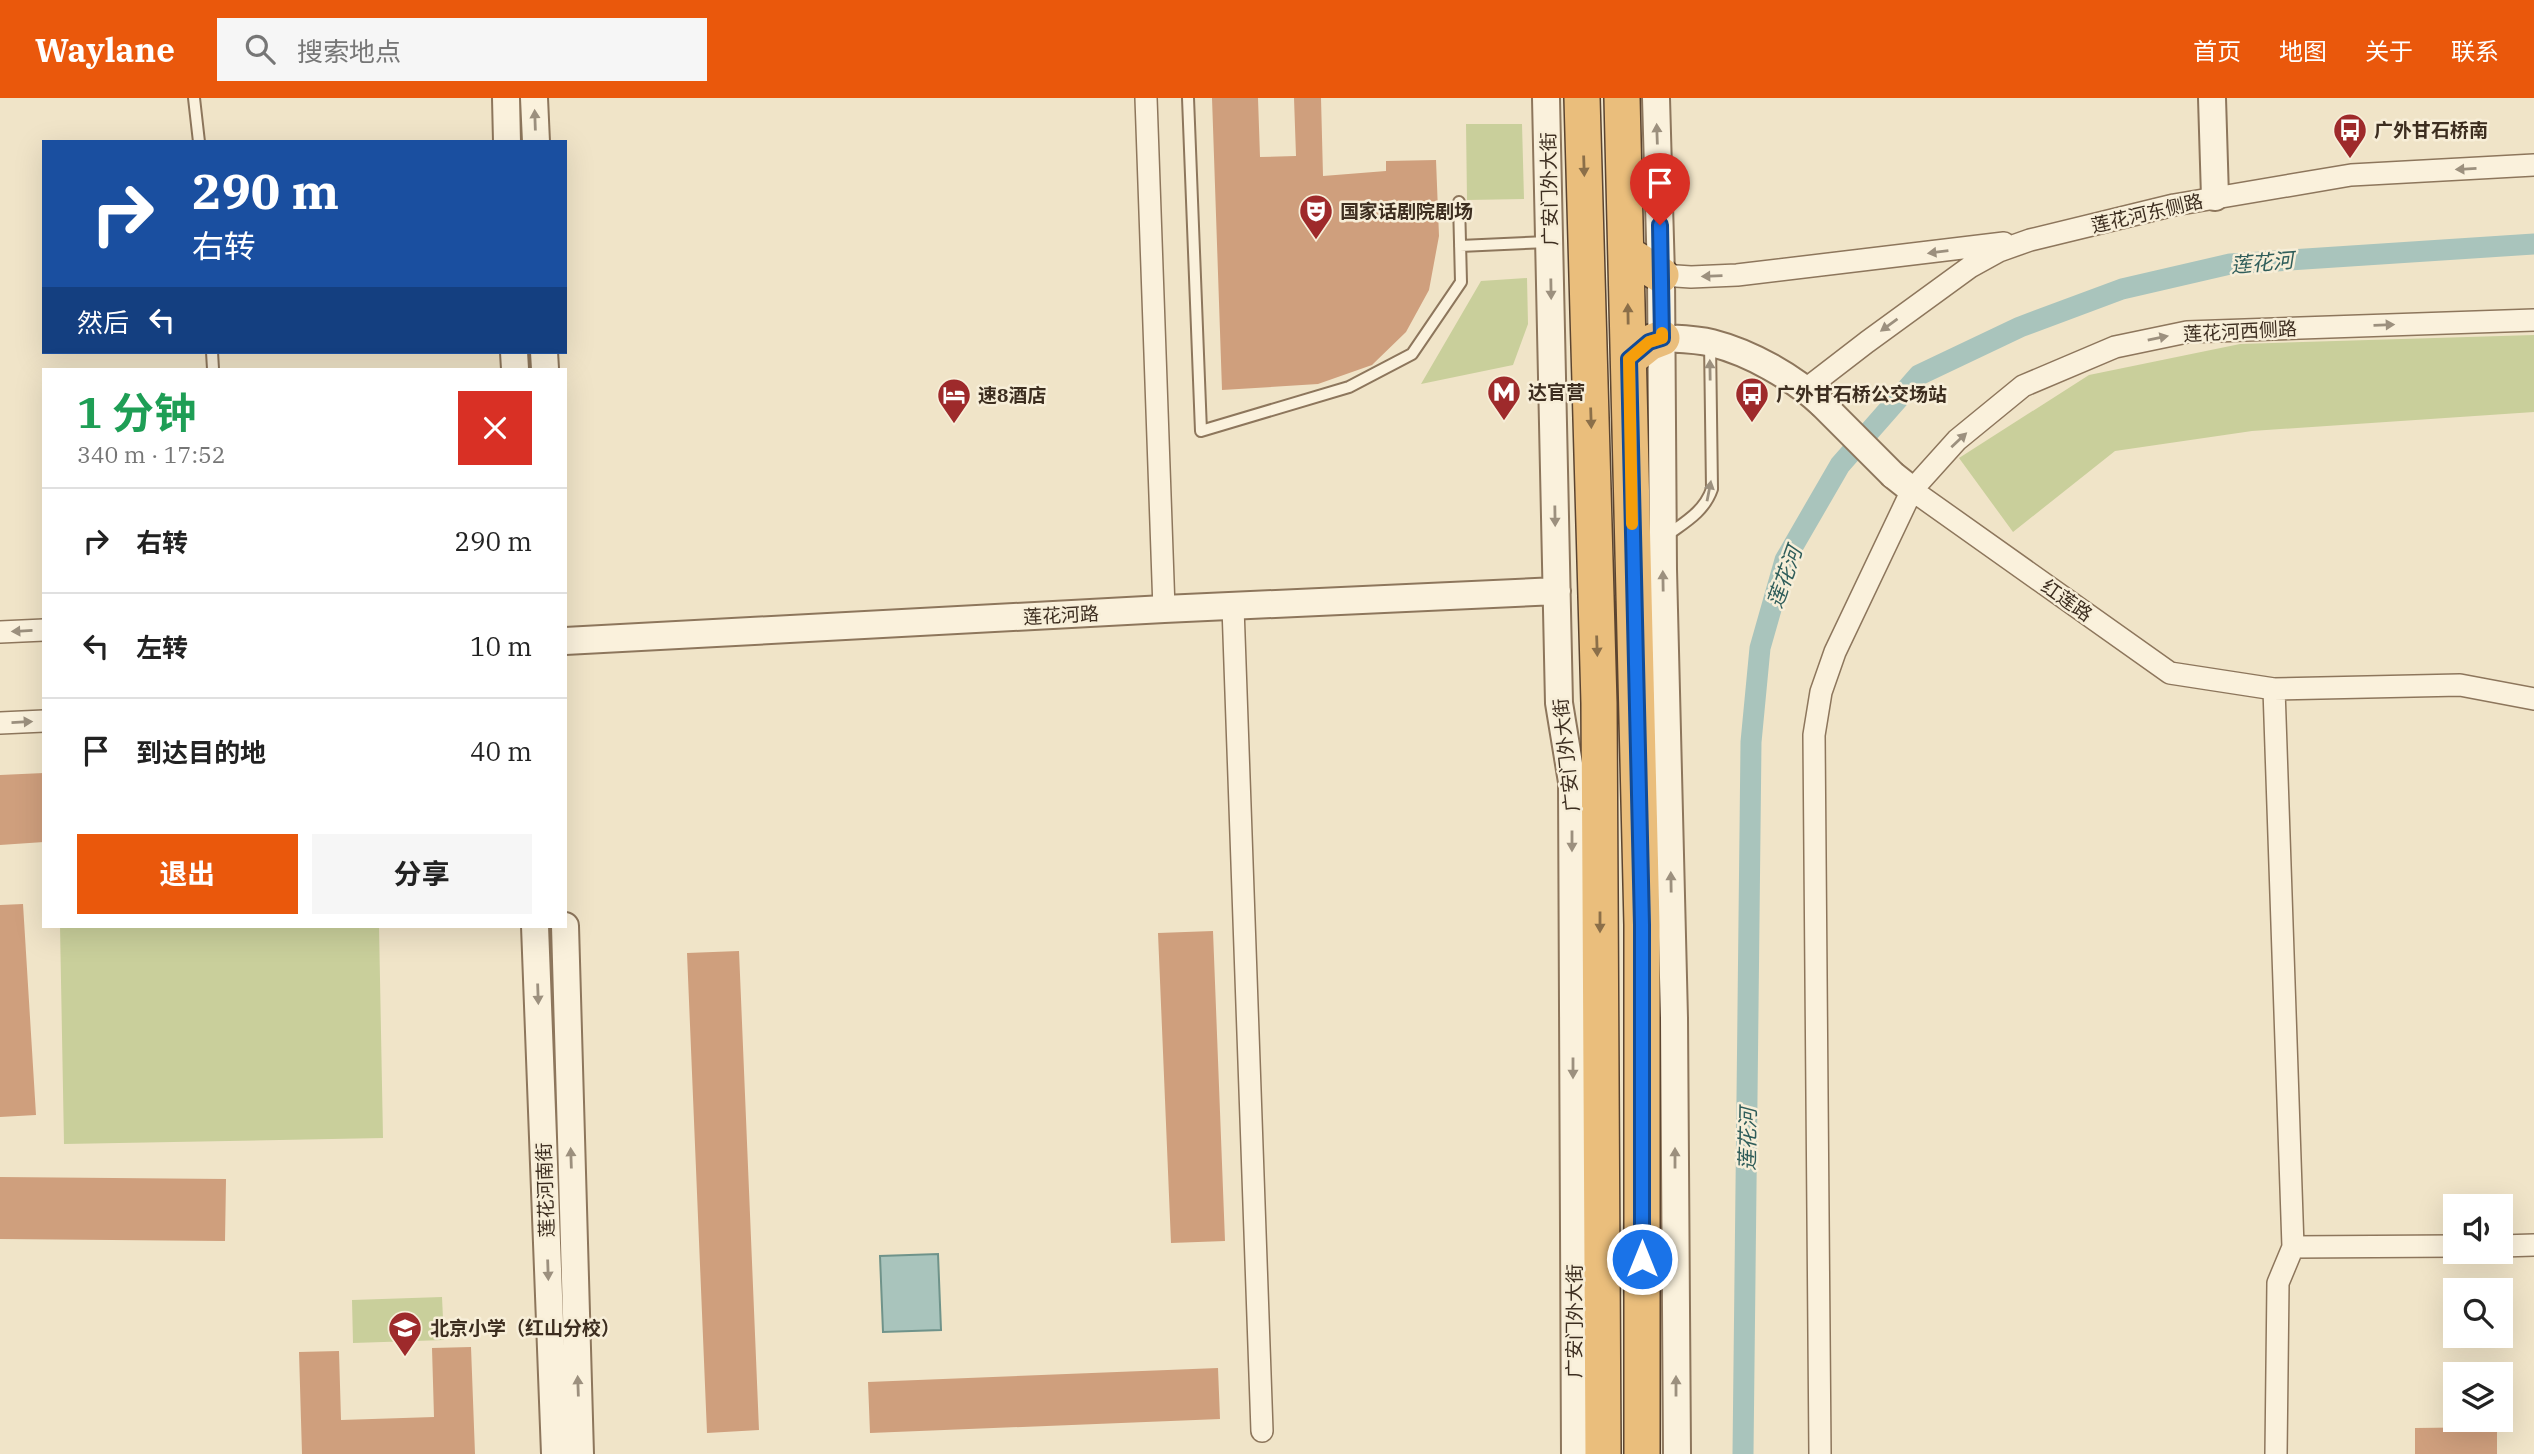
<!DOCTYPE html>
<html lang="zh">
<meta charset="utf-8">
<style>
:root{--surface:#fff;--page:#f6f6f6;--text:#222;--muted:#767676;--line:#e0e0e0;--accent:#ea580c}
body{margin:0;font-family:"IBM Plex Serif","Noto Sans SC",serif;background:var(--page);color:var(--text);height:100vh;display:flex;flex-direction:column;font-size:26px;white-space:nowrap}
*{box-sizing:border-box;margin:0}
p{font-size:23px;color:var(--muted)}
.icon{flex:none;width:38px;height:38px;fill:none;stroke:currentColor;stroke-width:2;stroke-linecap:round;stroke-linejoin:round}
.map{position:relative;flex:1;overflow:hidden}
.drawer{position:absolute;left:42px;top:270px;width:525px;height:560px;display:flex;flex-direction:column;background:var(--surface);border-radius:0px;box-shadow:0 7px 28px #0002}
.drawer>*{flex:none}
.guide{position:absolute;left:42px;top:42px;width:525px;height:214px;border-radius:0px;box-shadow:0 7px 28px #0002;background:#1a4fa0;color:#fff;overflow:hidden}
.buttons{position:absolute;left:2443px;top:1096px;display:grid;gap:14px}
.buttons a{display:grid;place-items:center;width:70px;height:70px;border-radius:0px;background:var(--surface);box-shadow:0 7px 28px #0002;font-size:35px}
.pin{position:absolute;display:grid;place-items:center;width:60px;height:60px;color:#fff;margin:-72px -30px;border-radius:50% 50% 50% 0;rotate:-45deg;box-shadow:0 0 7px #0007}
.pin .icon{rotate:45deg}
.me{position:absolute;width:77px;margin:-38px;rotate:0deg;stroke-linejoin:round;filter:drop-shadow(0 0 5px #0008)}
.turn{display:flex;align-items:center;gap:24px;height:147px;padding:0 35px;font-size:32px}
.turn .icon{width:91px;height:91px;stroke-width:2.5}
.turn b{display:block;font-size:49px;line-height:60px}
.then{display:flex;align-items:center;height:66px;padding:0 35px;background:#0003;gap:14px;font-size:26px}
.round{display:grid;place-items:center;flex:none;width:74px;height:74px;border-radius:0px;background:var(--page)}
.head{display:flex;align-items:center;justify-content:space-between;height:119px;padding:0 35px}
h1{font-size:42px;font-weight:700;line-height:52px;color:#1e9e55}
.primary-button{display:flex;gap:14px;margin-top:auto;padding:14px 35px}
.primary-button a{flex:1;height:80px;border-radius:0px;background:var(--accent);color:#fff;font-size:28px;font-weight:700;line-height:80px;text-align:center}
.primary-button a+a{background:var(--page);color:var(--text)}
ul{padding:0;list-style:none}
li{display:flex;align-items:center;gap:21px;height:105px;padding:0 35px;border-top:2px solid var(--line)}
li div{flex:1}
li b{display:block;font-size:26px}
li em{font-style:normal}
header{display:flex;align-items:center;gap:42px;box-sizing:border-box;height:98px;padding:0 35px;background:var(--accent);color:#fff}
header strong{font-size:33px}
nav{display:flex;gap:38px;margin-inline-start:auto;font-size:24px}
.search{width:490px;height:63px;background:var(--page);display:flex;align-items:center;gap:18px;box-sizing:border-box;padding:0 24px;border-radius:0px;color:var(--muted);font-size:26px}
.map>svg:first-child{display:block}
.green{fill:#c9cf9b}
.water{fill:#a9c4bc;stroke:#6f938a;stroke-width:2}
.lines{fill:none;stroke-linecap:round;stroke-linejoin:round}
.canal{stroke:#a9c4bc;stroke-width:21}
.building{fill:#cf9f7d}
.service-casing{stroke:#8d765c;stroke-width:14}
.minor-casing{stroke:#8d765c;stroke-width:24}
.tertiary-casing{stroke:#8d765c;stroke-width:30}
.trunk-casing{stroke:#5b4430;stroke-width:38}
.service{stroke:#faf1dc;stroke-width:10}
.minor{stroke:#faf1dc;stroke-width:21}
.tertiary{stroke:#faf1dc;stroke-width:26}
.trunk{stroke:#eabe7c;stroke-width:35}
.tertiary-bridge-casing{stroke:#8d765c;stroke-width:30;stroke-linecap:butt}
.tertiary-bridge{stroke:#faf1dc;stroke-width:26}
.oneway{fill:#9c907e}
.oneway2{fill:#8b6f49}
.route-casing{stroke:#114b97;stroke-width:18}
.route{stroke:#1a73e8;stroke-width:12}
.slow{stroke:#f59e0b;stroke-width:12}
.labels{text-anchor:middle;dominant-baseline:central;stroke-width:5;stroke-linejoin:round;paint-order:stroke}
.poi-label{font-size:19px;font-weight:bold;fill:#3d2e20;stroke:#f7eed8;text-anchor:start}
.street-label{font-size:19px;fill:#3d2e20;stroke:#f7eed8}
.water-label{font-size:21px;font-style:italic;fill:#2f5d5a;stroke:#f7eed8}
</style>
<header>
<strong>Waylane</strong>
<div class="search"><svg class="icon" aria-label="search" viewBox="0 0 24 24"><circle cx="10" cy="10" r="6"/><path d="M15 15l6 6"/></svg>搜索地点</div>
<nav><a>首页</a><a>地图</a><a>关于</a><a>联系</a></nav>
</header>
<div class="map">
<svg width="2534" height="1356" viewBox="0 0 2534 1356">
<rect width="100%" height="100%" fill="#f0e4c8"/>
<path class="green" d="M1466,26h56l2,75 -57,1z
M1527,180l1,46 -15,41 -92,19 60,-103z
M2534,237v77l-282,19 -137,20 -102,81 -54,-74 130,-83 151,-31z
M60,828h319l4,212 -319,6z
M442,1199l2,43 -91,3 -1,-43z"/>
<path class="water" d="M938,1156l3,76 -58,2 -3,-76z"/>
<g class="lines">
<path class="canal" d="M1743,1356l8,-712 9,-94 25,-88 55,-95 79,-90 101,-48 102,-38 108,-25 304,-20"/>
</g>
<path class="building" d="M1212,0h46l2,59 36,-1 -2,-58h27l2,78 63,-5v-10l50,-1 3,76 -10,54 -23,42 -34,33 -54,19 -96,6z
M44,675v69l-44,3v-70z
M23,806l13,211 -36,2v-212z
M1213,833l12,310 -54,2 -13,-310z
M739,853l20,479 -52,3 -20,-480z
M0,1079l226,2 -1,62 -225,-2z
M471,1249l4,107h-173l-3,-102 40,-1 2,69 93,-3 -2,-69z
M1218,1270l2,51 -350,14 -2,-51z
M2497,1329v27h-82v-26z"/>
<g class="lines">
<g class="service-casing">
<path id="service" d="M194,0l5,44
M1188,0l13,333 148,-44 63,-33 49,-72 -2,-80
M1460,148l88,-4
M212,254l1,17
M1666,438c19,-14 38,-24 46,-47l-2,-147"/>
</g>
<g class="minor-casing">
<path id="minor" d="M1146,0l18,511
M1661,177l30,2 46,-2 267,-32
M1806,291l61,-47 103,-75 29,-16 31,-11 144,-35 177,-30 183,-10
M1912,392l258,183 104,16 186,-4 74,14
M1233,509l29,824
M0,534l44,-2
M2274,591l19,558 -15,36 -2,171
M0,625l44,-2
M2501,1148l33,-1
M2293,1149l162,-1
M1820,1356l-6,-719 7,-43 14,-40 77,-162 45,-50 66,-54 92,-39 72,-15 347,-12"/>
</g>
<g class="tertiary-casing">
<path id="tertiary" d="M506,0l1,44
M534,0l2,44
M1546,0l13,605 13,79 3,672
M1656,0l5,177 2,294 11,449 3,436
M2212,0l3,99
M1662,240c16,1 34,1 50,5 39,10 81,34 110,61
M514,254l1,17
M544,254l1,17
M1893,377l19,15
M565,543l599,-32 393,-18
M535,828l20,528
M565,828l15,528"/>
</g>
<g class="trunk-casing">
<path id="trunk" d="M1582,0l17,605 4,751
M1622,0l20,827v529
M1626,155l35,22
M1629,261l20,-16 13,-5"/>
</g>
<use href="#service" class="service"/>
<use href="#minor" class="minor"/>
<use href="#tertiary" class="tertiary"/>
<use href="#trunk" class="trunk"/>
<g class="tertiary-bridge-casing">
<path id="tertiary-bridge" d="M1822,306l71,71"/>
</g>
<use href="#tertiary-bridge" class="tertiary-bridge"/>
</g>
<defs><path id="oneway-solid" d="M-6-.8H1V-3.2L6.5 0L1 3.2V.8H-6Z" transform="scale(1.75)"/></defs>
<g class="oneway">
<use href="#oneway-solid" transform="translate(535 22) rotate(-92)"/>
<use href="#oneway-solid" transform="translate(1657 36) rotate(-92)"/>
<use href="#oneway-solid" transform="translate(2466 71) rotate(177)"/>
<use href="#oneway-solid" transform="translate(1938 154) rotate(173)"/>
<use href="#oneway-solid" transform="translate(1712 178) rotate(178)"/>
<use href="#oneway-solid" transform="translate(1551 191) rotate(89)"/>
<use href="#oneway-solid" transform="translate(1889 227) rotate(144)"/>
<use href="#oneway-solid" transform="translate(2384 227) rotate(-2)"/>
<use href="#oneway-solid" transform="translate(2158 240) rotate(-12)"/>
<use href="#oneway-solid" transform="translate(1710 272) rotate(-91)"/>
<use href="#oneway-solid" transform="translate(1959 342) rotate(-43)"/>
<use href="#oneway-solid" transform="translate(1709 393) rotate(-79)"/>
<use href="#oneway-solid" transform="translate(1555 418) rotate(89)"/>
<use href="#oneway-solid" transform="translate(1663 483) rotate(-91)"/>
<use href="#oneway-solid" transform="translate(22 533) rotate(177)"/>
<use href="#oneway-solid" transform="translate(22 624) rotate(-3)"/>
<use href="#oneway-solid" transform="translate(1572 743) rotate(90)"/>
<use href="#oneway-solid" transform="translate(1671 784) rotate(-91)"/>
<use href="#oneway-solid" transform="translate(538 896) rotate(88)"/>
<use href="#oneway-solid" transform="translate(1573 970) rotate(90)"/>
<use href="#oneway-solid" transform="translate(571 1060) rotate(-92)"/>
<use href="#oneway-solid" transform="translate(1675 1060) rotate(-90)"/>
<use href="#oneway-solid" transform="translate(548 1172) rotate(88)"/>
<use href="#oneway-solid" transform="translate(578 1288) rotate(-92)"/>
<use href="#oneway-solid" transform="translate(1676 1288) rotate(-90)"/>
</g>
<g class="oneway2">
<use href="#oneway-solid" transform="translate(1584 68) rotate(88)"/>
<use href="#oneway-solid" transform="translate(1628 216) rotate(-91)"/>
<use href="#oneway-solid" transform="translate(1591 320) rotate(88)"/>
<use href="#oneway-solid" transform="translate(1597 548) rotate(88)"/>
<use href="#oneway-solid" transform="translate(1600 824) rotate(90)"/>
</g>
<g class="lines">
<g class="route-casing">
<path id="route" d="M1642,1161v-334l-13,-566 20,-17 13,-4 -2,-113"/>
</g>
<use href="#route" class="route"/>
<path class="slow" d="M1632,426l-3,-165 20,-17 13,-4v-5"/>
</g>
<defs>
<g id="bus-pin" transform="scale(1.75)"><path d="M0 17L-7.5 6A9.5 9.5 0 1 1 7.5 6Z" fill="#9e2a2b" stroke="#f7eed8"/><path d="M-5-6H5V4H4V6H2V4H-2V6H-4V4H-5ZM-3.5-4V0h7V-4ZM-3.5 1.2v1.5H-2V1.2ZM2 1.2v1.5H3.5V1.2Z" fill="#fff"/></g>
<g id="theatre-pin" transform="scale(1.75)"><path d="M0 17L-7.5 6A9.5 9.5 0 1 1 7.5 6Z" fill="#9e2a2b" stroke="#f7eed8"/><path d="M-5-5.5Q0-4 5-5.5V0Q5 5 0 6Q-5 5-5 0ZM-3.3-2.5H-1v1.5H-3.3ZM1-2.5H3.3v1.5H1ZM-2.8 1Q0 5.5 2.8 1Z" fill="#fff"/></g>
<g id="metro-pin" transform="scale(1.75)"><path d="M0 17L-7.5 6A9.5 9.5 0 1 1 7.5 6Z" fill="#9e2a2b" stroke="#f7eed8"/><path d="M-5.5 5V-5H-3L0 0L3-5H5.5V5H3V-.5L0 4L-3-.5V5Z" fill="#fff"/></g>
<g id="hotel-pin" transform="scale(1.75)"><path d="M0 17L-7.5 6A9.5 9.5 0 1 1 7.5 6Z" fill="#9e2a2b" stroke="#f7eed8"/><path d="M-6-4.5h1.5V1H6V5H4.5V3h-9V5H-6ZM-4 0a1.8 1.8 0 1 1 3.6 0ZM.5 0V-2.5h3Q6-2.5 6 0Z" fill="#fff"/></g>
<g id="school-pin" transform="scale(1.75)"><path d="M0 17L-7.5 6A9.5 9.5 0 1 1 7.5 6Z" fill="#9e2a2b" stroke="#f7eed8"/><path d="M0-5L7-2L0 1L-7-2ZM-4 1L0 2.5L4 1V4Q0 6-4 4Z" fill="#fff"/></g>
</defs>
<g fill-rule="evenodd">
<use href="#bus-pin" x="2350" y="32"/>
<use href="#theatre-pin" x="1316" y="113"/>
<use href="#metro-pin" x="1504" y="294"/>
<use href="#bus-pin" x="1752" y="296"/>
<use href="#hotel-pin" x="954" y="297"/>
<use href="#school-pin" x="405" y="1230"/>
</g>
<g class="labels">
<g class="poi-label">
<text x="2374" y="32">广外甘石桥南</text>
<text x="1340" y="113">国家话剧院剧场</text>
<text x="1528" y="294">达官营</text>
<text x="1776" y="296">广外甘石桥公交场站</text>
<text x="978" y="297">速8酒店</text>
<text x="430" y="1230">北京小学（红山分校）</text>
</g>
<g class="street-label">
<text transform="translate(1549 91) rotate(-91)">广安门外大街</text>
<text transform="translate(2147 115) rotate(-13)">莲花河东侧路</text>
<text transform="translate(2240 233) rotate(-3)">莲花河西侧路</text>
<text transform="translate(2067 502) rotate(35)">红莲路</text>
<text transform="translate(1061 517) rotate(-3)">莲花河路</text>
<text transform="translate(1566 657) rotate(-96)">广安门外大街</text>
<text transform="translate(545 1092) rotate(-92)">莲花河南街</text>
<text transform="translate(1574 1223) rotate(-90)">广安门外大街</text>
</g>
<g class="water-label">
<text transform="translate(2262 164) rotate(-5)">莲花河</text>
<text transform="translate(1784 479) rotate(-70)">莲花河</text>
<text transform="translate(1747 1041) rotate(-89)">莲花河</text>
</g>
</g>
</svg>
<div class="buttons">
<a><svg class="icon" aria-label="sound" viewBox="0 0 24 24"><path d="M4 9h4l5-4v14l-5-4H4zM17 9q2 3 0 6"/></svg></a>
<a><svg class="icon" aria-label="search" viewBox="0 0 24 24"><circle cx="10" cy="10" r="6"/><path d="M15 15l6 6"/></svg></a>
<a><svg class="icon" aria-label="layers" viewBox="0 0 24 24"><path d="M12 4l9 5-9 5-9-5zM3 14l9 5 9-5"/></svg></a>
</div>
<div class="pin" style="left:1660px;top:127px;background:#d93025"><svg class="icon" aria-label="arrive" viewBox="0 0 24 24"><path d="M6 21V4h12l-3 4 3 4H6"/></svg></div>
<svg class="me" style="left:1642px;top:1161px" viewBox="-20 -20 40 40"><circle r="17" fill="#1a73e8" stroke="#fff" stroke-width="3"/><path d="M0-11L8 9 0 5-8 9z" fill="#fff"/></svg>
<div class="guide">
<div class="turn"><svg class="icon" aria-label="right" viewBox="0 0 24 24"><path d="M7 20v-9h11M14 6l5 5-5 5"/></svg><div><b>290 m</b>右转</div></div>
<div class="then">然后<svg class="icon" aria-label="left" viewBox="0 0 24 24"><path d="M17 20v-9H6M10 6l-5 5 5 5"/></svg></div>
</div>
<section class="drawer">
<div class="head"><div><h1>1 分钟</h1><p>340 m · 17:52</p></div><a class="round" style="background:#d93025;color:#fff"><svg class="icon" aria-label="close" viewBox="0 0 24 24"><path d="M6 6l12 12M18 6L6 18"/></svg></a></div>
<ul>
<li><svg class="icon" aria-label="right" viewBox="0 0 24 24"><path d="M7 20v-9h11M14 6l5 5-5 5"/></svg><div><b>右转</b></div><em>290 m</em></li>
<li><svg class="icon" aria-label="left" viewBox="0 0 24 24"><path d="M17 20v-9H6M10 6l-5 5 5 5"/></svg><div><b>左转</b></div><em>10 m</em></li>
<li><svg class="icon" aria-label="arrive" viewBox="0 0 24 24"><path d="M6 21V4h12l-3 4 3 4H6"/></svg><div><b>到达目的地</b></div><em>40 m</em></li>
</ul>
<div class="primary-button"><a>退出</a><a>分享</a></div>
</section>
</div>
